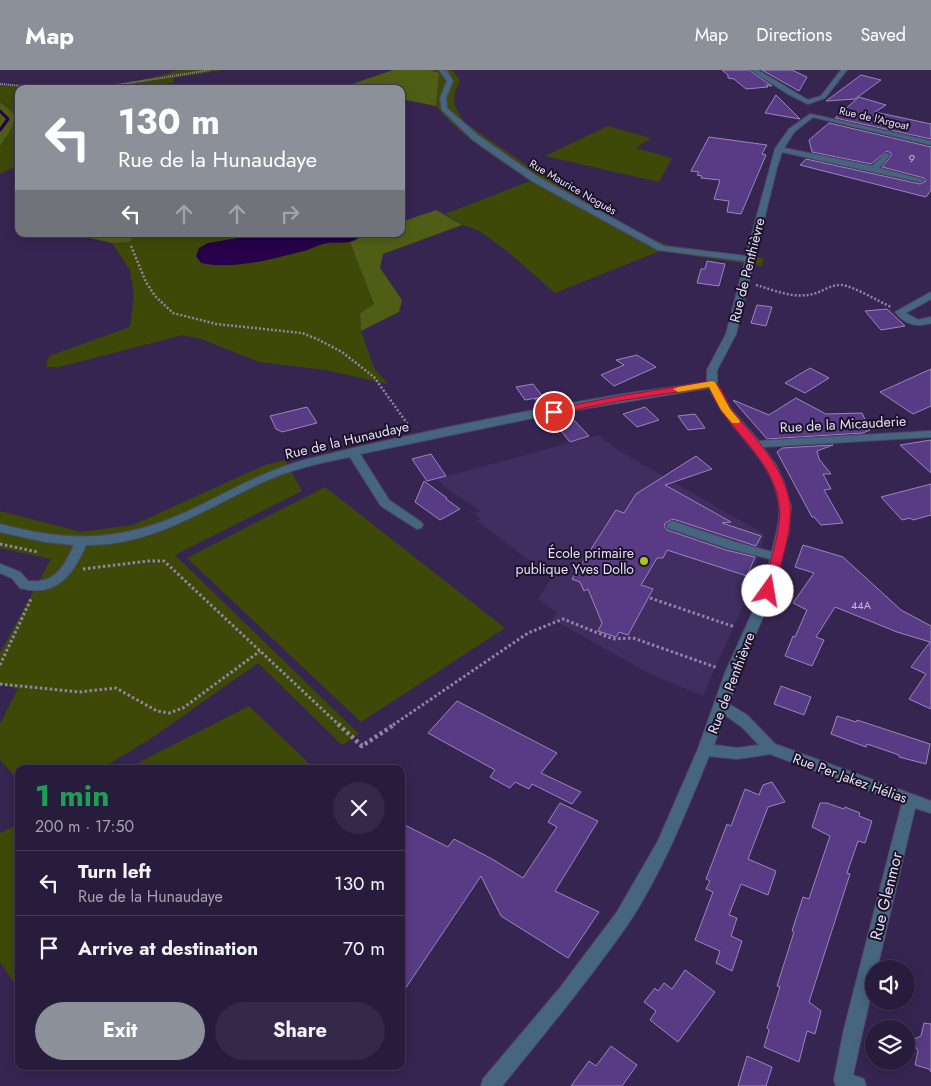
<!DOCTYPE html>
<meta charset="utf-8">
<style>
:root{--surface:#281c3d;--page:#342948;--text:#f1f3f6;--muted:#a5a1b0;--line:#443a57;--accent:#8c9099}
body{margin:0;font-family:Jost,sans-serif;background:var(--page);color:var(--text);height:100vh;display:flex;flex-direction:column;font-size:19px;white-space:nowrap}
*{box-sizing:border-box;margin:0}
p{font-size:16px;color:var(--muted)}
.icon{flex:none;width:28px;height:28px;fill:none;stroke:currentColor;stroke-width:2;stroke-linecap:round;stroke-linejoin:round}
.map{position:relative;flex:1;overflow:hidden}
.side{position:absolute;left:15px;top:695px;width:390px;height:305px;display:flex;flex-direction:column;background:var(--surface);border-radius:10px;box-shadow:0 2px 12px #0003,0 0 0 1px var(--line)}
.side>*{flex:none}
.top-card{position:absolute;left:15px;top:15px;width:390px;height:152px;border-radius:10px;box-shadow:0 2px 12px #0003,0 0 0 1px var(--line);background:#8c9099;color:#fff;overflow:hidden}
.tools{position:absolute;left:865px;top:890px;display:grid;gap:10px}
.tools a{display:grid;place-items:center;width:50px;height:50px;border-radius:50%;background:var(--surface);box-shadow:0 2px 12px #0003,0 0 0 1px var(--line);font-size:25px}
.pin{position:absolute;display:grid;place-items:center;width:42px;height:42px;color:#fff;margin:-21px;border:2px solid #fff;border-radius:50%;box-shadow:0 1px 5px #0007}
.me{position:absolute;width:55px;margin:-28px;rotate:13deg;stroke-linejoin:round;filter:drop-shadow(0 0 4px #0008)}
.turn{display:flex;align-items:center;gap:18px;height:105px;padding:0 20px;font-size:22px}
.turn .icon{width:65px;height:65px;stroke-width:2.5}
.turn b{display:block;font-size:35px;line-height:42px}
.lanes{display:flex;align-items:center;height:48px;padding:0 20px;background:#0003;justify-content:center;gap:25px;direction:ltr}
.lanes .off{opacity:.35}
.round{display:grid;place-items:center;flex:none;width:52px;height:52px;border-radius:26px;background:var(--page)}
.overview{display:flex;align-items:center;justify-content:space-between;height:85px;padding:0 20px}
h1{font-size:30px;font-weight:700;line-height:38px;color:#1e9e55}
.action{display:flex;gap:10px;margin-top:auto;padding:10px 20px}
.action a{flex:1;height:58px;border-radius:30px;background:var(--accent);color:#fff;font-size:20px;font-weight:700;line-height:58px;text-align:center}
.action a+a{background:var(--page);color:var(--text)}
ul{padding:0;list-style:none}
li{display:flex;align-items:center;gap:15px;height:65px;padding:0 20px;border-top:1px solid var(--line)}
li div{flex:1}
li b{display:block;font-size:19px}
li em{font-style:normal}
header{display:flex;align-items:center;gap:30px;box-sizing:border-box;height:70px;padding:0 25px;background:var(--accent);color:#fff}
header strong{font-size:24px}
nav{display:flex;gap:28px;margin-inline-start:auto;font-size:18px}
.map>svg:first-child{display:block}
.built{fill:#412d60}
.green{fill:#3e4908}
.forest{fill:#505e15}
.water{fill:#260049}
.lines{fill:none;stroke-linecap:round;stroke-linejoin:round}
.stream{stroke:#260049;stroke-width:3}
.building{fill:#593b85;stroke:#9987bb}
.minor-casing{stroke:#52436c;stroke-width:2}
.path-far3{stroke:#9285a9;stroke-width:2;stroke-dasharray:1 1;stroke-linecap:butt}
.path-far2{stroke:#9285a9;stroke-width:2.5;stroke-dasharray:2 2;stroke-linecap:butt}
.path-far1{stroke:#9285a9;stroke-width:3;stroke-dasharray:2.5 2.5;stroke-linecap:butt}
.path{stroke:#9285a9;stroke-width:4.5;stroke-dasharray:3 3;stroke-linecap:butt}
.minor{fill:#45667e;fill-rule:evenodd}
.route{fill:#e11d48;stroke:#92132f}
.slow{fill:#f59e0b}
.poi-dot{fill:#aac718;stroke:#1a1327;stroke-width:2}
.labels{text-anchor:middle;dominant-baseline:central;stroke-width:4;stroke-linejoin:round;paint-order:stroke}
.far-street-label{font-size:11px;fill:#e7defa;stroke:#1a1327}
.number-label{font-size:11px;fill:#c4b5dd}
.street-label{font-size:14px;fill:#e7defa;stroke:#1a1327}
.poi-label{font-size:14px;fill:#e7defa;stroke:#1a1327;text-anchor:end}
.near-street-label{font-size:16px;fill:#e7defa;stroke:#1a1327}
</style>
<header>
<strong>Map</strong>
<nav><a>Map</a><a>Directions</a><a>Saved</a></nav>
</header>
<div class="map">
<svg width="931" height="1016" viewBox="0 0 931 1016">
<rect width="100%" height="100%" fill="#362551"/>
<path class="built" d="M599,365l17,14 148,85 -16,60 -45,102 -53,-22 -98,-55 5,-6 -19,-14 14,-21 -75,-57 4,-2 -7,-5 6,-3 -36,-25 -7,-7z"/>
<path class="green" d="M178,0h46l-50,8v4l-27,7h-128v76l-19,9v-28l12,-18 -9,-25 -3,-1v-19c60,5 120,7 178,-13z
M431,0h22l7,11 -5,11 -1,12 10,18 64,44 97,60 42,19 97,13 -2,8 -102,-15 -105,42 -48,-42 -29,-21 -16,-5 -17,-11 85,-33c-33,-23 -68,-43 -94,-75l3,-33z
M608,56l43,12 -15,10 36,10 -13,24 -114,-26z
M134,164h128l-13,1 -38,30h17l43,-6 55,-16 24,-1 24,62 -14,9 1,18 13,37 14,16 -62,-14 -67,-8 -55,-22 -21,-5 -124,32h-13l3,-11 81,-29 4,-31 -4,-26 -18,-27 17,-1z
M285,390l17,31 -127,64 184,179 -17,11 -84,-82 -109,77 -49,29h-81v12l-19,-21v-36l18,-35 -18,-5v-31l51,-94 -51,-11v-37l81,21 52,-7 132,-60z
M325,417l180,141 -144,94 -174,-164z
M249,636l66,63h-189z
M19,754v166l-19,-28v-129z"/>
<path class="forest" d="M393,0h38l8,3 -3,33 -35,-7v-10h-36l-13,-5z
M0,32l15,13 -3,13 -12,18z
M436,140l26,15 -79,29 -3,14 22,32 -3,12 -38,19 -1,-18 14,-9 -24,-62 12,-8h39v-12z
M72,164h62l-4,8 -18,1z"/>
<path class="water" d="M262,164h100c-9,12 -22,7 -35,9 -8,1 -15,6 -23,8 -33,8 -69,19 -103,12l-5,-7 3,-8 9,-5z"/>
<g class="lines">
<path class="stream" d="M0,41l8,8 -8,11"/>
</g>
<path class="building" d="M722,0h27l23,16 -6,-1 2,2 -22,2 -12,-10 -6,-1v-3z
M762,0h30l15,7 -8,14z
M861,5l20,5 -26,19 -29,2z
M776,25l24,24 -35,-6z
M859,27l27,8 -11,7 56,12v15l-96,-21z
M829,53l102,24v43l-5,7 -126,-32 6,-6 114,25 6,-3 -2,-3 -42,-11 9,-11v-3l-4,-2 -16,13 -59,-12 -3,-12z
M709,67l58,8 -5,9 4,1 -25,59 -14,-2 2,-11 -15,-2 6,-19 -19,-2 1,-2 -5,-1 2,-3 -8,-1z
M707,191l18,3 -6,22 -22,-3 4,-14h4z
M757,235l15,2 -6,19 -15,-3z
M887,239l18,17 -24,4 -16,-19z
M637,285l19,12 -42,19 -13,-11 23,-10 -8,-5z
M810,298l19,10 -24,15 -20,-10z
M931,299v37l-18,8 -33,-22z
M533,314l10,13 -18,3 -9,-13z
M551,325l7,9 -17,3 -6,-8z
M796,328l30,16 36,-1 8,17 -7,3 -96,6 -34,-39 36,15z
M307,337l10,16 -35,9 -6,-3 -6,-13z
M645,337l14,13 -22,7 -14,-13z
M567,343l22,23 -19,6 -21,-26z
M695,344l10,14 -17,2 -10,-14z
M931,370v33l-31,-28z
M833,375l-16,6 2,8 12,15h-8l8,15 -7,1 19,33 -22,2 -7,-8h-2l-35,-65 5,-4z
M431,384l15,22 -19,5 -15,-22z
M696,386l16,13 -47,16 66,37 -9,1 39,13 -5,10 -83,-27 -8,4 -1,3 3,4 59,20 29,7 -8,19 -80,-26 -4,8h-6l-16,27 12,4 -25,46 -9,-3 -3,5 -18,-6 4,-8 -14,-34 -4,2 -4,-9 -8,-3 44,-69 8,3 12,-19z
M424,411l23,17 -1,1 14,10 -20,11 -25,-18z
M931,414v31l-18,5 -3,-2 -8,2 -21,-23z
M803,475l40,12 58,53 30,16v83l-22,-10 17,-25 -15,-7 19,-25 -33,-10 -62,-25 -19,30 8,3 -12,26 -27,-10 8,-20 2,1 12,-27 -14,-7 21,-30 -19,-6z
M781,616l30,11 -7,18 -30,-11z
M457,631l100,52 -16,20 40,19 -9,12 -40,-20 -3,5 -14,-7 -5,6 -20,-11 5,-7 -67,-37z
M837,646l19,6 1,-2 73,24 -4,20 -27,-7v-2l-32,-11 -1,3 -35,-13z
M772,712l13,20 -17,5 -20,52 28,12 -8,24 -27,-11 -12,31 8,3 -6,18 11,5 -10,30 -16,-8 4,-12 -25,-11 18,-48 -7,-3 4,-8 -4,-2 21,-55 4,2 14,-37 14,6 4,-10z
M560,733l38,18 -43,70 44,21 -31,46 -67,-42 -20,-40 -80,119v-172l47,24 6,-8 38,20 31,19 34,-51 -9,-5z
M820,733h7l17,6 1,-2 15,6 -1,3 13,5 -7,22 -7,-2 -11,32 3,1 -41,128 12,9 -6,23 -8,-3 -8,31 -35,-15 5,-17 -2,-2 13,-41 -3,-1 17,-54 -2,-1 11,-34 6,2 21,-63 -18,-9z
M685,900l30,22 -37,50 -28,-22 6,-9 -12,-9 11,-14 3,3 6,-8 8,6z
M924,953l7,1v48l-2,-3 -14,-4 3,-14 -6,-11 9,-4z
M611,976l26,19 -15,21h-51l18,-25 7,5z
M747,986l25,11 -6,19h-28z"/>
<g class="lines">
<g class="minor-casing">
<path id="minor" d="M439,0l8,1 6,10 -7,17 1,10 32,28 59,41 125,69 83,10 29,-107 14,-20 21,-15 121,27v4l-118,-28 -19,15 -10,16 88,18 14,-13 4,2 -11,13 45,12 -4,2 -138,-30 -5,15 -41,167 -19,36v14l14,25 28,32 172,-10v6l-168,10 13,18 8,17 7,24 -2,25 -15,60 -35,82 -10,31 18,11 28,29 156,57v12l-16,-5 -38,161h-3v11l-21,95 11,4 2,7h-30l-2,-6 10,-51 58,-226 -132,-49 -33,5 -28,-3c-23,56 -47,117 -81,168 -39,56 -83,109 -126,162h-21l2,-7 76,-90 58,-77 41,-71 40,-92 27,-76 37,-82 8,-32 -43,-11 -59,-20 -2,-3 6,-4 63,21 37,10c3,-15 9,-31 7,-46 -4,-40 -36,-64 -57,-95 -5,-7 -9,-16 -13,-23l-157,26 -192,40 29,46 32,22 2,3 -2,3 -4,1 -36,-23 -31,-49c-27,5 -54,11 -80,22 -60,26 -115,67 -184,66 -13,30 -30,53 -66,43l-8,-10 -12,-5v-9l20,8 8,9c27,3 36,-14 46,-36l-28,-3 -46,-10v-8c75,20 127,17 197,-17 37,-18 71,-38 111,-48 101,-25 206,-46 309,-64 30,-5 60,-8 90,-13v-12l19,-36 19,-73 -87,-11 -126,-69 -59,-41 -31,-30 -2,-12 7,-17zM725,645l18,13 16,17 -22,3 -23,-3z
M751,0h7l50,30 13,-4 20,-26h6l-22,28 -17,6 -20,-10z
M931,222v7l-25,14 12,7 13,-3v6c-15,5 -26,1 -36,-11z"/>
</g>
<path class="path-far3" d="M0,14l56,5
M57,19l54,-3 99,-16"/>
<path class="path-far2" d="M131,176l15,36 9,14 18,17 43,11 86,9 15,6 25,13 32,25 35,49
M756,215c18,5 37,14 57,9 9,-2 18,-10 29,-9 13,2 36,16 49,22"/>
<path class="path-far1" d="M0,474l38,8
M83,499l65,-8h16l175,164
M650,528l85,29
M0,595l31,-66
M0,614l79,8 37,-4 41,23 12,2 14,-5 77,-57
M393,655l135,-92 35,-14 50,20 20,-1 85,30"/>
<path class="path" d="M338,654l24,22 33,-22"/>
<use href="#minor" class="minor"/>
</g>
<path class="route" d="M712,311c10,3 14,23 21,31 23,27 52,56 57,93 3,25 -11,62 -16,86l-6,4 -6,-4c6,-23 21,-64 17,-86 -5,-40 -36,-63 -57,-94 -5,-7 -9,-16 -13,-24l-90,14 -65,13 -5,-2 5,-3 65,-13z"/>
<path class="slow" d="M712,311l3,1 15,27 10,12 -1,2h-7l-11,-13 -12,-23 -31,5 -5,-3 5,-2z"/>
<circle class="poi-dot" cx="644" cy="491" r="5"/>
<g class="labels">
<g class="far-street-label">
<text transform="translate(874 48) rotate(13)">Rue de l'Argoat</text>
<text transform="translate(573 117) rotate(30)">Rue Maurice Noguès</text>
</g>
<g class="number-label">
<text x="912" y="88">9</text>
<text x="861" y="535">44A</text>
</g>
<g class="street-label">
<text transform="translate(747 200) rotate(-76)">Rue de Penthièvre</text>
<text transform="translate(843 354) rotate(-3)">Rue de la Micauderie</text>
<text transform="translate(347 370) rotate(-13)">Rue de la Hunaudaye</text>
<text transform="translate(731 613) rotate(-69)">Rue de Penthièvre</text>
<text transform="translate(850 708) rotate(20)">Rue Per Jakez Hélias</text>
</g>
<g class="poi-label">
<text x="634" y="483">École primaire<tspan x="634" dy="16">publique Yves Dollo</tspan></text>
</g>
<g class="near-street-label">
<text transform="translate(886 826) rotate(-76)">Rue Glenmor</text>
</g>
</g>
</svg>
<div class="tools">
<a><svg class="icon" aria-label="sound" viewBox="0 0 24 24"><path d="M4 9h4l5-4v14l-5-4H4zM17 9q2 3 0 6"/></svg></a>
<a><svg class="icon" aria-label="layers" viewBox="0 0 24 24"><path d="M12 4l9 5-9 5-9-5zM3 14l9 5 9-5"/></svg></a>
</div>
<div class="pin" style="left:554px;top:342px;background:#d93025"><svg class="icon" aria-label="arrive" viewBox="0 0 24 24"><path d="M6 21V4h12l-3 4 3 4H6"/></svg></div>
<svg class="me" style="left:768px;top:521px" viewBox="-20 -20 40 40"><circle r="19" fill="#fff"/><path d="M0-13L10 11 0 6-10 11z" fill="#e11d48"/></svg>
<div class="top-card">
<div class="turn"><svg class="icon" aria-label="left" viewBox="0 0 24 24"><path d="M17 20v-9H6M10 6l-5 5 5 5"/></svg><div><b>130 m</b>Rue de la Hunaudaye</div></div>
<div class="lanes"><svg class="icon" aria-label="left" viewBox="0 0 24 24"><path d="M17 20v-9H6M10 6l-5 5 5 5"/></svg><svg class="icon off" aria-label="ahead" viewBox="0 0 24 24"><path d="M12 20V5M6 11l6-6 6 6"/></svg><svg class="icon off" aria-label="ahead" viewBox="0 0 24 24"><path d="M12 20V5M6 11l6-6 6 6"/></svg><svg class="icon off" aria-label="right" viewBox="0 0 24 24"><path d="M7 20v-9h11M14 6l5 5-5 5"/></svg></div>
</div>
<section class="side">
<div class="overview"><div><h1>1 min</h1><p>200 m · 17:50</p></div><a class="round"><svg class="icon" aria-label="close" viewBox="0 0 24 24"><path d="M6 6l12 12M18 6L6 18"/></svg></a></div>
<ul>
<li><svg class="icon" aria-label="left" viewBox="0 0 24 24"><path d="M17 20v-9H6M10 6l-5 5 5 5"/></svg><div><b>Turn left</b><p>Rue de la Hunaudaye</p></div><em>130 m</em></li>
<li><svg class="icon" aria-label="arrive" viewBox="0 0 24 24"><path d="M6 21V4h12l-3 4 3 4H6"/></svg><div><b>Arrive at destination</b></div><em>70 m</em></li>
</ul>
<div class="action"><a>Exit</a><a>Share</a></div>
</section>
</div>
